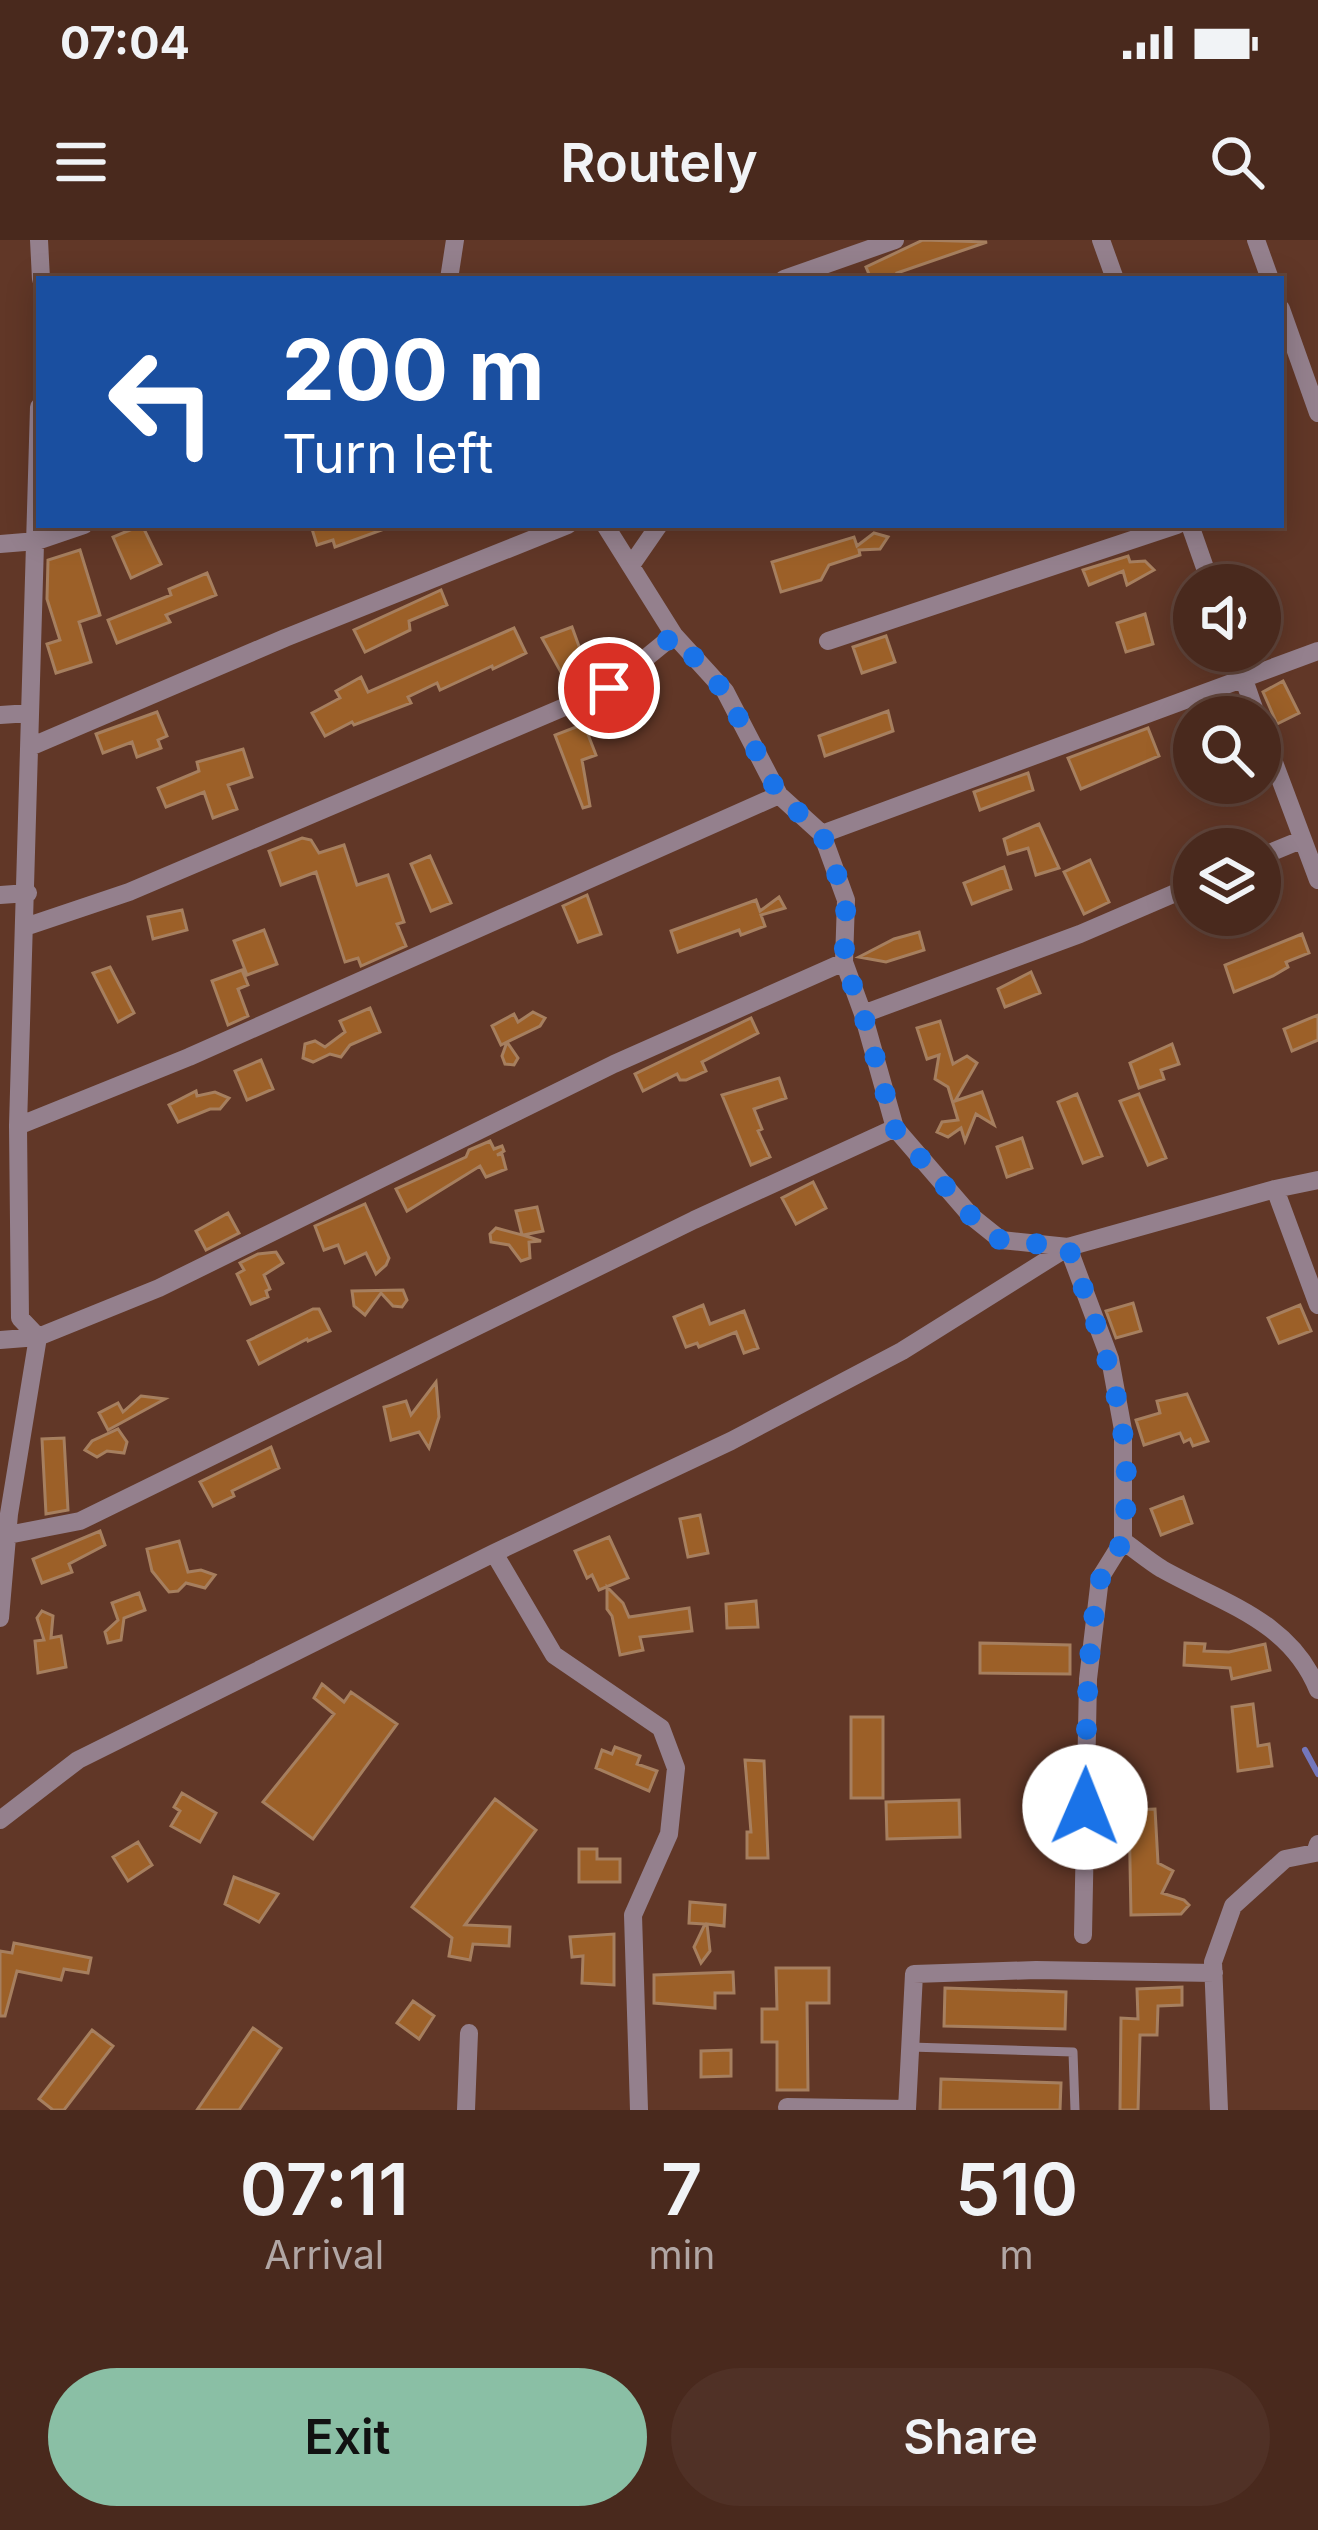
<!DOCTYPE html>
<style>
:root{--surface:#49291d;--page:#503126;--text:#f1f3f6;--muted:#b1a6a4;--line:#61453b;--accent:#8abfa5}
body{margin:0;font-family:Inter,sans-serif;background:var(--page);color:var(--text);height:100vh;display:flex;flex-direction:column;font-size:45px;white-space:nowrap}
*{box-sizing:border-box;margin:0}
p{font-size:39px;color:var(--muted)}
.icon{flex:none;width:66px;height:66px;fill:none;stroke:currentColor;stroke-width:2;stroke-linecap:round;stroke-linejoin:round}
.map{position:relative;height:1870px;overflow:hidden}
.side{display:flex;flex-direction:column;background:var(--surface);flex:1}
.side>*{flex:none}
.top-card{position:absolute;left:36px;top:36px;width:1248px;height:252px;border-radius:0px;box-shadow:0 6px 30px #0003,0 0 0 3px var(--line);background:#1a4fa0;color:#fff;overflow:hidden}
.fabs{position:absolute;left:1173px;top:324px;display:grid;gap:24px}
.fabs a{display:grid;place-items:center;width:108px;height:108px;border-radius:50%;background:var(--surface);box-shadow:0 6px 30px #0003,0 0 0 3px var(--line);font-size:60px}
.pin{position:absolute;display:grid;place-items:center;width:102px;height:102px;color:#fff;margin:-51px;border:6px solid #fff;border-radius:50%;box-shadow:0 3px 12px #0007}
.me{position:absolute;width:132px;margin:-66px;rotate:1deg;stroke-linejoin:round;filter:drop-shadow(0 0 9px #0008)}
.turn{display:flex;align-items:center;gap:42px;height:252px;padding:0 48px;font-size:54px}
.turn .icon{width:156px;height:156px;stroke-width:2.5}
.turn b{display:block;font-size:84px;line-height:102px}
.eta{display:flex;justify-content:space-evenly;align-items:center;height:204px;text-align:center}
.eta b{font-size:72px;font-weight:600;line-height:84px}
.action{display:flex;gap:24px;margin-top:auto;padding:24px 48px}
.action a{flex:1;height:138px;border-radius:72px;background:var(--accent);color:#111;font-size:48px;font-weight:600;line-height:138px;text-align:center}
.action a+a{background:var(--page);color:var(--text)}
.status{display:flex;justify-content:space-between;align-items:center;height:84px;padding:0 60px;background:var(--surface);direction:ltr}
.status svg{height:33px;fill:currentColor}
header{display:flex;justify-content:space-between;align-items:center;height:156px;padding:0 48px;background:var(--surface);font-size:54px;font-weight:600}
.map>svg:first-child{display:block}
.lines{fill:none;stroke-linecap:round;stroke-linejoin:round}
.stream{stroke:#7477bc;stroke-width:6}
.building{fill:#9c6028;stroke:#a67f5f;stroke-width:3}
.service{stroke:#94808d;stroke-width:9}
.minor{stroke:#94808d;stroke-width:18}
.route{stroke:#1a73e8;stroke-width:21;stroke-dasharray:0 37.8}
</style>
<div class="status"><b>07:04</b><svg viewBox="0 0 49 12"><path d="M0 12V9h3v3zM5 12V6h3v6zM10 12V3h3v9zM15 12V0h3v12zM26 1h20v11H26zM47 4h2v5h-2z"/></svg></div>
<header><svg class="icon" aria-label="menu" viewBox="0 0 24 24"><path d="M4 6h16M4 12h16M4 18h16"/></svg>Routely<svg class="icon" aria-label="search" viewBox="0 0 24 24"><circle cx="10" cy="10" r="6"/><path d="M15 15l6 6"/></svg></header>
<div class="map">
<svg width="1318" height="1870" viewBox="0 0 1318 1870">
<rect width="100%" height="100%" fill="#613727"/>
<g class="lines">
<path class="stream" d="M1305,1510l13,24"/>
</g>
<path class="building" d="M923,0l64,2 -90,31 2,6h-28l-5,-12z
M142,285l19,39 -30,14 -18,-41z
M323,285h66l1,2 -55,20 -2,-7 -16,5 -5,-16z
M874,293l14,4 -8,12 -21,1 1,5 -31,10 -8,15 -40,12 -9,-30 82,-25 3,9z
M80,310l20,65 -21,7 12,40 -35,11 -9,-29 13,-4 -13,-41 1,-39z
M1128,316l2,6 15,-1 9,9 -27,15 -4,-14 -34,14 -6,-15z
M207,333l9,22 -50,20 4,7 -53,21 -9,-23 63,-25 -2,-6z
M441,350l6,15 -38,16 1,9 -45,22 -11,-22z
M1145,374l8,30 -27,8 -9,-29z
M572,387l8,22 5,-3 15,31 -29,13 -29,-52z
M514,388l12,25 -33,16 -1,-3 -52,24 -3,-7 -29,14 3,6 -57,22 -2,-3 -27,14 -13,-23 28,-15 -4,-7 25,-14 7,15z
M886,396l9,26 -33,11 -9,-26z
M1283,441l16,32 -22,11 -14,-32z
M888,471l5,20 -68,25 -6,-20z
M157,472l10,24 -9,4 3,8 -24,9 -5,-15 -29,11 -7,-19z
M584,484l12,31 -14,5 8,46 -7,2 -28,-73z
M1148,488l11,28 -78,33 -13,-31z
M243,509l9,28 -24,8 9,24 -24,9 -9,-26 -38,15 -8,-19 41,-17 -2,-9z
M1028,533l5,17 -53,20 -6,-18z
M1039,584l20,44 -23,7 -8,-27 -20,6 -4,-15z
M302,598l9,2 8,13 25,-8 13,40 31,-10 16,47 -7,2 9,22 -45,20 -3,-8 -13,4 -29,-90 -35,13 -12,-34z
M430,616l21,47 -20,8 -20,-47z
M1090,620l19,42 -25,12 -20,-42z
M1004,627l7,22 -39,15 -8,-21z
M587,655l14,39 -23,8 -15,-36z
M779,657l6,11 -24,7 4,11 -24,9 -2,-5 -61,22 -7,-21 85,-31 4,11z
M182,670l5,20 -34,9 -5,-22z
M264,690l13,34 -30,11 -13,-34z
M919,692l5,18 -38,12 -27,-5 35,-18z
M1302,694l7,19 -23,9 2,5 -15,9 -39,16 -9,-27z
M110,727l24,46 -16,9 -25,-49z
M242,730l6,15 -10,4 10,27 -20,9 -16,-44z
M1031,732l9,21 -35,14 -7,-18z
M370,768l10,24 -30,13 -9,12 -11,-3 -17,8 -10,-4 2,-14 10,-3 10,6 20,-15 -5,-11z
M533,772l12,6 -5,8 -33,16 11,16 -4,7 -9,-1 -3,-8 5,-14 -6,3 -9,-19 22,-12 4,8z
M1318,775v25l-26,11 -8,-22z
M751,778l7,15 -56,29 4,9 -20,9h-6l-3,-6 -34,17 -8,-17z
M940,781l13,43 14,-8 10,7 -22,38 27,-9 12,33 -18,-11 -11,27 -4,-13 -13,9 -11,-5 5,-10 16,-2 -10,-33 -13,-8 4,-24 -12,4 -10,-31z
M1172,804l7,20 -18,6 3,9 -25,9 -9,-25z
M261,820l12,29 -26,11 -12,-29z
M779,838l7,20 -32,11 8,20 -4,2 12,26 -19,8 -29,-70z
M196,851l1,5 18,-4 14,6 -9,11h-10l-32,13 -9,-17z
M1077,854l25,62 -19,7 -25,-61z
M1139,854l27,64 -18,7 -28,-64z
M1022,898l10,30 -25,9 -10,-30z
M490,901l4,8 8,-3 2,5 -7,4 5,-1 4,15 -20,8 -6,-11 -73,45 -11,-22 70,-32 3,-7z
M813,942l13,26 -30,16 -14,-26z
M365,964l24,54 -3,7 -10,9 -10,-21 -21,10 -7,-18 -14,5 -9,-24z
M537,967l6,24 -20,4 18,6 -12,1 1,16 -9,3 -12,-16 -18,-3 -1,-8 6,-6 26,7 -6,-24z
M228,973l11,20 -33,17 -10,-19z
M276,1012l7,11 -19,12 6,14 -4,2 2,6 -17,7 -14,-30 7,-4 -4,-7 18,-9z
M403,1050l4,10 -5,7 -9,-1 -12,-13 -16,22 -11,-9 -2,-15z
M1133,1063l8,28 -25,7 -10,-27z
M703,1065l7,19 34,-13 14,37 -14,5 -8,-21 -37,15 -2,-4 -11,4 -12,-30z
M1300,1065l11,26 -32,12 -11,-25z
M313,1069h6l11,22 -22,10 -1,-2 -48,25 -11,-23z
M436,1142l3,35 -10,31 -10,-16 -28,8 -7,-33 22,-6 5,14z
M1187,1154l21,47 -15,5 -3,-7 -6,3 -4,-9 -36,12 -8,-25 24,-7 -3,-12z
M141,1156l24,3 -57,31 -9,-17 19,-10 5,9z
M118,1189l9,13 -3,11 -17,-2 -10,6 -12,-7 7,-9z
M64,1198l4,72 -22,4 -4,-75z
M271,1207l8,21 -47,23 2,5 -21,10 -13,-24z
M1183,1257l9,26 -31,12 -10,-26z
M700,1275l8,38 -20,4 -8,-38z
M100,1291l5,14 -36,19 3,8 -30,11 -9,-24z
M609,1297l19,41 -29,12 -7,-15 -5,3 -12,-27z
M179,1301l9,31 13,-2 14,5 -10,13 -19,-5 -8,8 -9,1 -17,-21 -5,-22z
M607,1347l16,16 6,14 60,-9 3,23 -52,6 3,13 -23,5 -8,-39 -5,-7z
M139,1353l6,17 -21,8 -3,22 -13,3 -3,-11 13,-12 -6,-17z
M756,1361l2,26 -31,1 -1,-24z
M42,1371l11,5 -2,22 10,-2 5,31 -28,6 -3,-32 9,-1 -7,-22z
M980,1403l90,2v29l-90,-1z
M1185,1403l20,1 -1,7 25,1 36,-8 5,26 -38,9 -2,-11 -46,-3z
M322,1444l22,18 7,-10 46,32 -84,115 -50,-37 71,-88 -20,-16z
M1253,1464l5,42 11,-2 3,22 -34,5 -6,-64z
M851,1477h32v81h-32z
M615,1507l25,9 -3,8 20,7 -8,20 -53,-23 6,-18 10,4z
M745,1520l19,1 4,97h-21v-26h4z
M182,1553l34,20 -16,29 -29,-16 9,-15 -6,-4z
M495,1559l41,31 -71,95 45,2 -1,19 -36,-2 -3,16 -21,-4 3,-18 -40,-31z
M959,1560l1,37 -73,2 -1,-37z
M1155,1569l3,54 15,8 -11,22 22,7 5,5 -8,9 -50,1 -2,-105z
M138,1602l14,23 -24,16 -15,-24z
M579,1609h18v10h23v23h-41z
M234,1637l44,17 -19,28 -34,-18z
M690,1662l35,3 -1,21 -17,-2 3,27 -9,12 -7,-16 11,-23 -16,-1z
M614,1694v51l-32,-2 1,-27 -11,1 -2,-20z
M14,1703l77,15 -3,15 -24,-4 -3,11 -44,-9 -12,45h-5v-65l12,2z
M776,1728h53v35h-22l1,87h-31v-48h-15v-33h15z
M733,1732l1,21h-19v15l-61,-5v-28z
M1182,1747v18l-24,1 -1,29h-17l-2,75h-18l1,-92 17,1 -1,-30z
M945,1748l121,4 -1,37 -121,-3z
M413,1761l21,15 -15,23 -22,-16z
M253,1788l28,20 -42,62h-42z
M92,1790l21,16 -49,64h-11l-14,-11z
M731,1810v26l-30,1v-26z
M941,1839l120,4 -1,27h-120z"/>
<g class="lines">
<path class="service" d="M910,1807l163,5 2,58"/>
<path class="minor" d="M39,0l2,39
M1101,0l14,39
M1256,0l14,39
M449,39l6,-39
M784,39l111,-39
M1281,69l37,104
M605,285l69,110 51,56 54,104 43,39 24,66 -2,62 19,52 32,114 76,88 30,24 67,7
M1190,285l21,60
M0,304l37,-3 47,-16
M632,324l27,-39
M828,401l349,-116
M1234,411l23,66
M0,475l30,-2
M1260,485l58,155
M30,507l255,-109 283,-113
M822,594l496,-183
M1260,617l41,-17
M0,655l28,-2
M25,687l104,-35 480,-204 65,-53
M863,774l217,-80 114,-49
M18,886l171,-69 590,-262
M1275,949l43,116
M1068,1007l42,112 13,71v111l-23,37 -12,101 -5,256
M0,1100l38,-3 121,-49 455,-224 230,-102
M8,1295l72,-14 614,-301 201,-92
M1123,1301c13,9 26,20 39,28 60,34 128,51 156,121
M494,1313l60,102 107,73 15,40 -7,66 -36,81 6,195
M0,1378l9,-104 29,-177 -18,-19 -2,-192 21,-719
M0,1580l78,-60 416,-207 237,-112 171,-90 166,-104 207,-58 43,-9
M787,1867l120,2 7,-135 122,-4 178,3
M466,1870l3,-77
M1219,1870l-6,-148 20,-56 52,-47 30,-6 3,-9"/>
</g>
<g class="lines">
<path class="route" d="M609,448l65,-53 51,57 54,103 43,39 24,66 -2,62 19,52 32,115 76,87 29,24 68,7c35,94 70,186 55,289 -3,18 -21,31 -24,49 -14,73 -12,148 -14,222"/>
</g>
</svg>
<div class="fabs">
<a><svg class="icon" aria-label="sound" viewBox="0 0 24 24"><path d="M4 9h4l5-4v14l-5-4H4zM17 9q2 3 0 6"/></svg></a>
<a><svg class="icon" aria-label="search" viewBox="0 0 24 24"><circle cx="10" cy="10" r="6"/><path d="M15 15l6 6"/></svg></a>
<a><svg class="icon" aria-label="layers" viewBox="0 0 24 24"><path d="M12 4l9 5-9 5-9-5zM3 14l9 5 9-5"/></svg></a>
</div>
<div class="pin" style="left:609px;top:448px;background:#d93025"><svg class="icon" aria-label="arrive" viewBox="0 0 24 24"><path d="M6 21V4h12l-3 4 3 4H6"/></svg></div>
<svg class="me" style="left:1085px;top:1567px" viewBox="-20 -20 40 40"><circle r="19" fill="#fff"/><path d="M0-13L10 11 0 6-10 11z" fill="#1a73e8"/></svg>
<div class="top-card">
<div class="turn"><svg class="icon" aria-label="left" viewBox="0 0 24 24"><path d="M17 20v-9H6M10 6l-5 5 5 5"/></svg><div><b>200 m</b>Turn left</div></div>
</div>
</div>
<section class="side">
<div class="eta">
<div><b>07:11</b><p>Arrival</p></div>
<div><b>7</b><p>min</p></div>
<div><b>510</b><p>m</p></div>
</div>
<div class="action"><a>Exit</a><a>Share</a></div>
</section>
